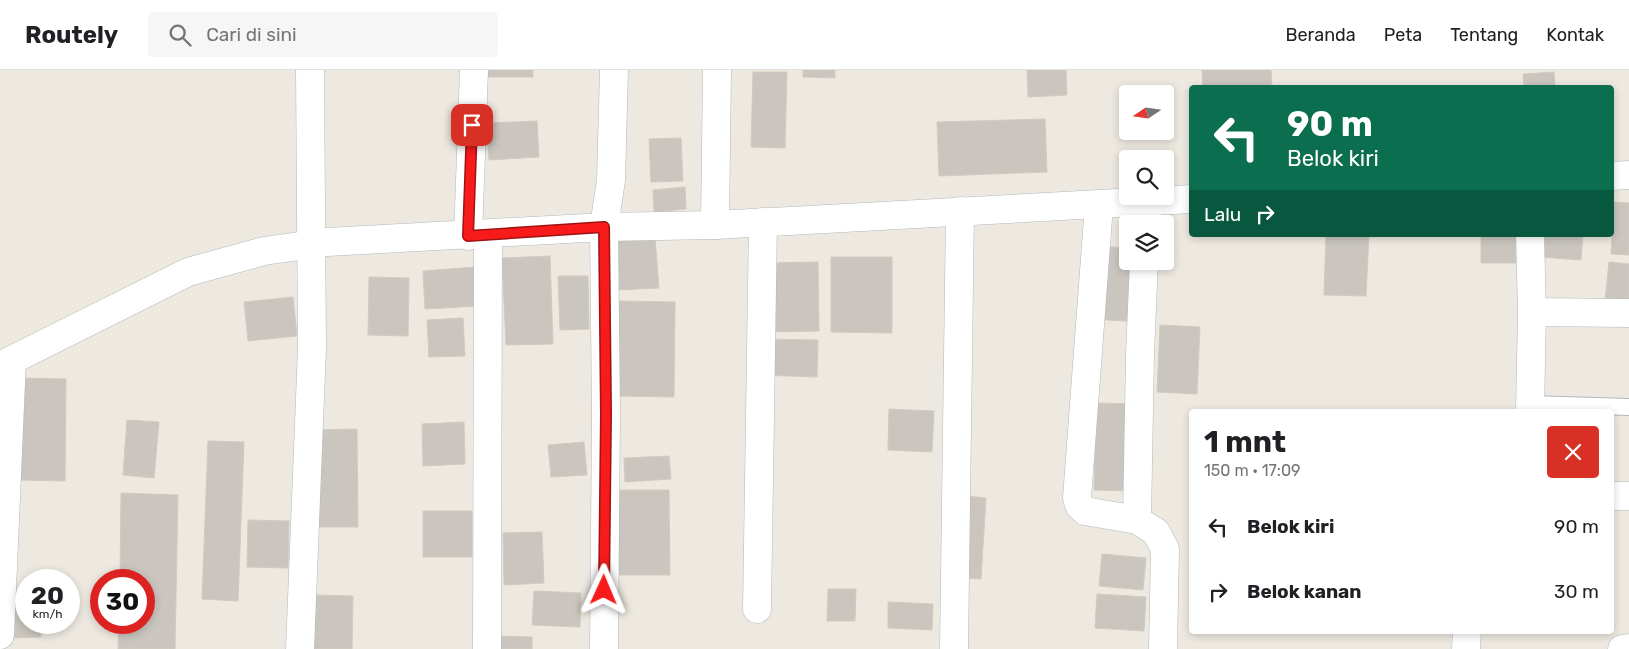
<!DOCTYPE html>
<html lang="id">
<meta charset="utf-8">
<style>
:root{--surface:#fff;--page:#f6f6f6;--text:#202124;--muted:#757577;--line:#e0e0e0}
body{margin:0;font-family:Rubik,sans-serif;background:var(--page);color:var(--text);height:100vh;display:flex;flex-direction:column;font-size:19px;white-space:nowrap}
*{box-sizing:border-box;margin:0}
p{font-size:16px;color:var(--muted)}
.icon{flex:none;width:28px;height:28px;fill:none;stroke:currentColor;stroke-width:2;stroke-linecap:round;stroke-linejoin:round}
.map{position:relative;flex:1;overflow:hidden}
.drawer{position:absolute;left:1189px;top:339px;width:425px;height:225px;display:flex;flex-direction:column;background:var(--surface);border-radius:5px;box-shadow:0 2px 8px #0003}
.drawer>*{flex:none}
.guide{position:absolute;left:1189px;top:15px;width:425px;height:152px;border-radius:5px;box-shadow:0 2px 8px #0003;background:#0b6e4f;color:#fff;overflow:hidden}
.needle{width:32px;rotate:257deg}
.controls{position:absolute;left:1119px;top:15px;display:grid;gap:10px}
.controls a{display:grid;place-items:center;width:55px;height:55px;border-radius:5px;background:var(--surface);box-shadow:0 2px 8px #0003;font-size:25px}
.speed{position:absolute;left:15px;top:499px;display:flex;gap:10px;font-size:25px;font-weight:700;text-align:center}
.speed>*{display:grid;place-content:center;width:65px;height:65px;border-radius:50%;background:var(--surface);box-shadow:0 2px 8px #0003;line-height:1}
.speed small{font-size:12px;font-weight:400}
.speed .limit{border:8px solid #d22;background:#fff;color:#111}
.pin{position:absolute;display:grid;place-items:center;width:42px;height:42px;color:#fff;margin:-21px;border-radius:10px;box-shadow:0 2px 8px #0006}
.me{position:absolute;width:55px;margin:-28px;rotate:1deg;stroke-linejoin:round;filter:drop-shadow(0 0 4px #0008)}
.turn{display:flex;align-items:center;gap:18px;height:105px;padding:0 15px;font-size:22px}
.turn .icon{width:65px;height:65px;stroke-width:2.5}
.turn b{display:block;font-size:35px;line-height:42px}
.then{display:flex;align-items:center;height:48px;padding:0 15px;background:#0003;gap:10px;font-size:19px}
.round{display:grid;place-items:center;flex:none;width:52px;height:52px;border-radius:5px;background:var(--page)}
.overview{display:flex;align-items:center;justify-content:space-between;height:85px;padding:0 15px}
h1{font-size:30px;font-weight:700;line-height:38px}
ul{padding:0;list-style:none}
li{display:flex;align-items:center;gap:15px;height:65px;padding:0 15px}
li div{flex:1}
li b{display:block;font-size:19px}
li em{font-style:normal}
header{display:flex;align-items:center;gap:30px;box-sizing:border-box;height:70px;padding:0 25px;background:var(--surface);border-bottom:1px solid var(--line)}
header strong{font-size:24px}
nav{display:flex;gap:28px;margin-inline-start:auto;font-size:18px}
.search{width:350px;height:45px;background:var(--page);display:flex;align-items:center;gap:12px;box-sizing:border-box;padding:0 18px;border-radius:5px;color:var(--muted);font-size:19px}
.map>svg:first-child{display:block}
.building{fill:#cac6bf;stroke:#d2cabe}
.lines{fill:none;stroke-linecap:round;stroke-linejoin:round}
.service-casing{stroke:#b3b7bc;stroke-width:18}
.minor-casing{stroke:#b3b7bc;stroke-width:29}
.tertiary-casing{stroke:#b3b7bc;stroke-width:29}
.service{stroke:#fff;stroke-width:16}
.minor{stroke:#fff;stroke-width:28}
.tertiary{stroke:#fff;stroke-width:28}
.route-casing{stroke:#a11212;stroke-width:12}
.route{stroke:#f81b1b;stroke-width:9}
</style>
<header>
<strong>Routely</strong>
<div class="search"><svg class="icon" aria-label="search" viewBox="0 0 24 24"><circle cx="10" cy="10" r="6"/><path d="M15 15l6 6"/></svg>Cari di sini</div>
<nav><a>Beranda</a><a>Peta</a><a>Tentang</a><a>Kontak</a></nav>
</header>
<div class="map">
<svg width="1629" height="579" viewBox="0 0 1629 579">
<rect width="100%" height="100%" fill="#ede9e0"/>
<path class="building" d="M478,0h55v7h-55z
M803,0h32v8l-32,-1z
M1027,0h39l1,25 -39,2z
M1202,0h69l1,18h-69z
M753,2h34l-2,76 -34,-1z
M1554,2l1,16h-31l-1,-14z
M1045,49l2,53 -108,4 -2,-54z
M537,51l2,36 -50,3 -2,-37z
M681,68l2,43 -32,1 -2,-43z
M685,117l1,22 -32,3 -1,-22z
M1614,132l15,1v52l-18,-1z
M1326,165h43l-3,61 -42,-1z
M1481,165h35v28h-35z
M1542,165h41l-2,25 -41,-3z
M655,168l4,50 -42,2 -3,-50z
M1097,176l31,2v13h13l-2,61 -46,-3z
M550,186l3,88 -47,1 -4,-87z
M831,187h61v76l-61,-1z
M818,192l1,69 -51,1 -1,-69z
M1609,192l20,2v40l-24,-3z
M475,197l3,39 -53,3 -2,-38z
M558,206h30l1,53 -29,1z
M369,207l40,1 -1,58 -40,-1z
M293,227l4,39 -49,5 -4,-39z
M618,231l57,1 -1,95 -57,-1z
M463,248l2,38 -36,1 -2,-37z
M1160,255l40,2 -3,67 -40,-2z
M761,269l57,1 -1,37 -57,-2z
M20,308l46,1 -1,102 -46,-1z
M1096,333l38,1 -1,87 -39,-1z
M889,339l45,2 -2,41 -44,-2z
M127,350l32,2 -5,56 -31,-3z
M464,352l1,42 -42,2 -1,-42z
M357,359l1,98h-44l-2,-97z
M208,371l36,1 -6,159 -36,-2z
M584,372l3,33 -36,2 -3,-32z
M669,386l2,23 -46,3 -1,-24z
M612,420h57l1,85h-57z
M121,423l57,2 -3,154h-57l1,-27h25v-42h-24z
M966,426l20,2 -5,81 -19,-1z
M423,441h49v46h-49z
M248,450l41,1 -1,47 -41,-1z
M542,462l2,51 -40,2 -1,-52z
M1102,484l44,4 -3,32 -44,-4z
M828,519h28l-1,32h-28z
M534,521l47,2 -1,34 -48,-2z
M1097,524l49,3 -2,34 -49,-3z
M314,525l39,1 -1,53h-39z
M26,531v21h14l1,15 -33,1 -1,-36z
M888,532l45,2 -1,26 -44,-2z
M498,566l34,1v12h-34z"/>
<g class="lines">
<g class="service-casing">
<path id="service" d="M1530,334l99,3"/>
</g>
<g class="minor-casing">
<path id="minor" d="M1099,135l-22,293 2,7 6,6 52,9 19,12 9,17 -2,100
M1146,154l1,-22
M715,155l2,-155
M1530,165l2,77 -2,99
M468,166l6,-166
M1532,242l97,1
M1611,426h18
M1137,450l3,-166 4,-93
M757,539l6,-387
M0,565l12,-275
M300,579l12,-301 -2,-278
M487,579l1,-415
M604,579l2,-235 -2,-187 7,-47 3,-110
M954,579l6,-438
M1466,579l1,-18
M1622,579l7,-1"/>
</g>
<g class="tertiary-casing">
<path id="tertiary" d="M1611,106l18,-1
M0,296l188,-94 76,-21 63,-9 277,-15 111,-2 476,-26"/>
</g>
<use href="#service" class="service"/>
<use href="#minor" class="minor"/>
<use href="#tertiary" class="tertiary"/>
</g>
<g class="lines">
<g class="route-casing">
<path id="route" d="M472,55l-4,111 136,-9 2,187 -2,176"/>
</g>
<use href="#route" class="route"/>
</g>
</svg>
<div class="controls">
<a><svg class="needle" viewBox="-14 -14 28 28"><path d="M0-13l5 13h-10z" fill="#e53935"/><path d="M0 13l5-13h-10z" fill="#757577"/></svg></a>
<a><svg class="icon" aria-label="search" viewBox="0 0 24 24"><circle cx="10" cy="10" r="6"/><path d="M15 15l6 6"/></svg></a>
<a><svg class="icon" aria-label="layers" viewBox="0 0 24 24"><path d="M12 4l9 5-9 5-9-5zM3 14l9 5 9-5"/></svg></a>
</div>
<div class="speed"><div>20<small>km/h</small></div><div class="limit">30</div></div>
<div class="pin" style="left:472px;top:55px;background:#d93025"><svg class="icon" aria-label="arrive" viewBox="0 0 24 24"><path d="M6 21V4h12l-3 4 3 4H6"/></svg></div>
<svg class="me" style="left:604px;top:520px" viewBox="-20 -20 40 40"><path d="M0-17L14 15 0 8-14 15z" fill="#f81b1b" stroke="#fff" stroke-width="4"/></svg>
<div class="guide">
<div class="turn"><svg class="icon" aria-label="left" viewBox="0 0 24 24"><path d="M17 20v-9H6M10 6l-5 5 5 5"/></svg><div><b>90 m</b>Belok kiri</div></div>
<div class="then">Lalu<svg class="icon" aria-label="right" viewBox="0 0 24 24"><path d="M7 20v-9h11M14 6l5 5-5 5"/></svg></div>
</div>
<section class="drawer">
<div class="overview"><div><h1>1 mnt</h1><p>150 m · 17:09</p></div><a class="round" style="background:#d93025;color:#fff"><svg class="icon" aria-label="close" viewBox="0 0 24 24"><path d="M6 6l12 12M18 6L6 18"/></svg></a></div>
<ul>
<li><svg class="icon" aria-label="left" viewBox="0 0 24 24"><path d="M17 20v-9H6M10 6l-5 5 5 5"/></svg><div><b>Belok kiri</b></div><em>90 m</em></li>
<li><svg class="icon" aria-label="right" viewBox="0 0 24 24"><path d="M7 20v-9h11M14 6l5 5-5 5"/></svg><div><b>Belok kanan</b></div><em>30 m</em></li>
</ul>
</section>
</div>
